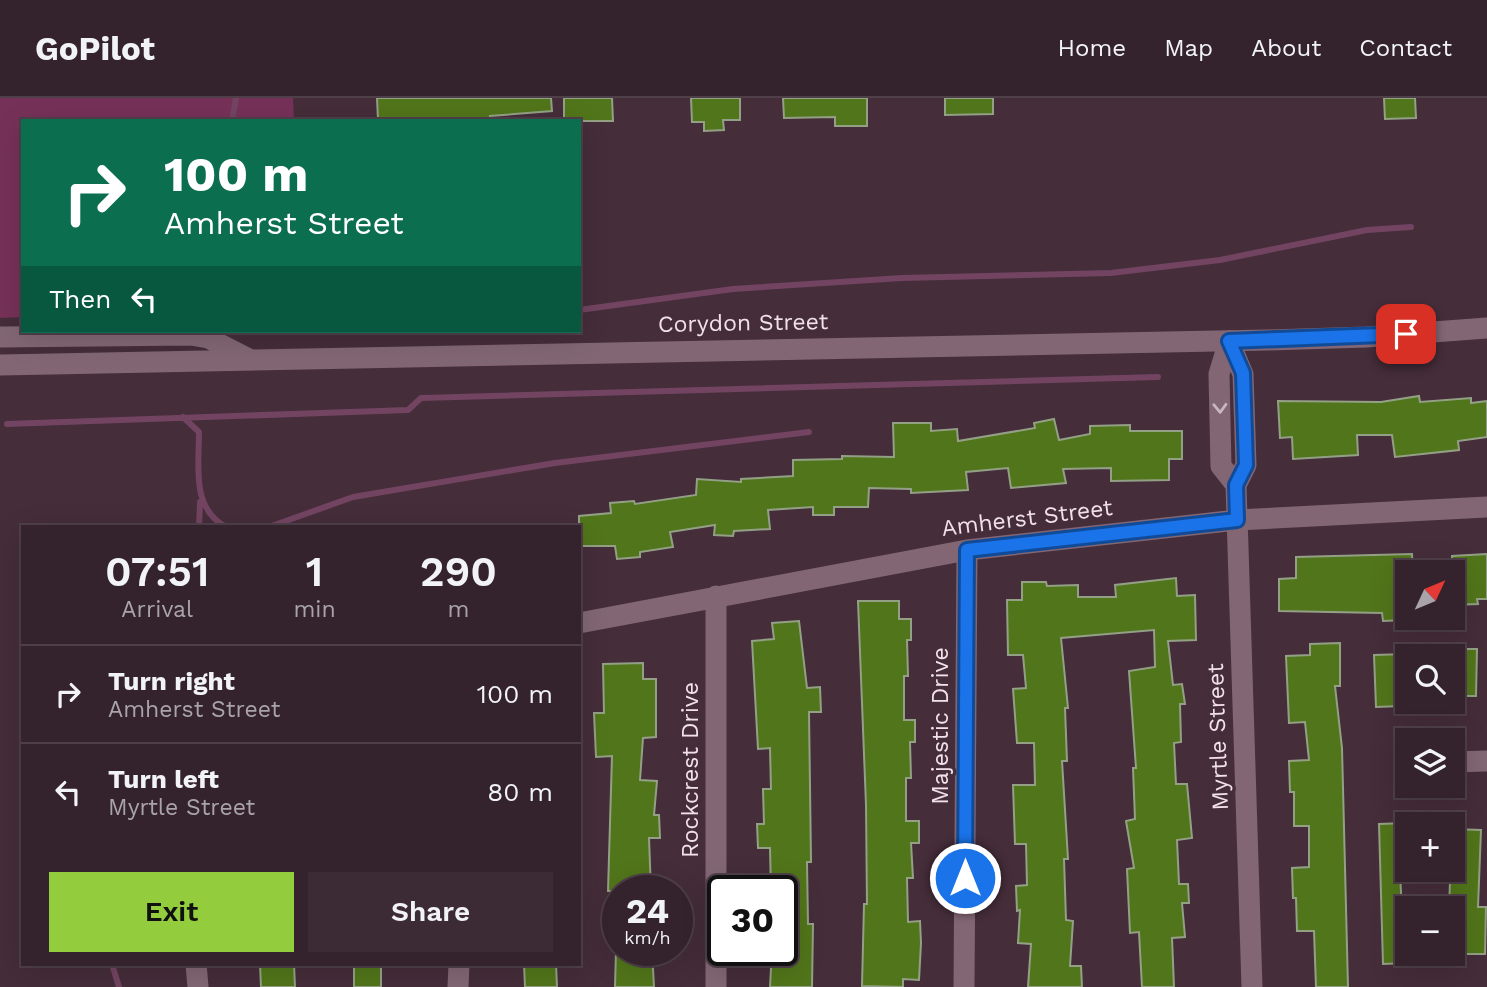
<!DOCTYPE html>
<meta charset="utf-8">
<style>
:root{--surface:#34222c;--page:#3c2a34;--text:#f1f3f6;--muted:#a9a4a9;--line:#4e3f48;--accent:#93cd3e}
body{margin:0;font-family:"Work Sans",sans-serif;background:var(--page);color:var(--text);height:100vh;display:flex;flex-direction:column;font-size:26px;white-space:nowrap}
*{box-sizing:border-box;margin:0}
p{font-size:23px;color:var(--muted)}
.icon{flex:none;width:38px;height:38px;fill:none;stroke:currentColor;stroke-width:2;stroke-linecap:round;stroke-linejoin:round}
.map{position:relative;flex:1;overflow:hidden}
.drawer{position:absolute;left:21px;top:427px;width:560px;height:441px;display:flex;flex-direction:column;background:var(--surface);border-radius:0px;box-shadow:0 7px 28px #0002,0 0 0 2px var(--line)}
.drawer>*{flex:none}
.hud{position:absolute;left:21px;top:21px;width:560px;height:214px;border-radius:0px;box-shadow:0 7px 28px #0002,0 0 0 2px var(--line);background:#0b6e4f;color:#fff;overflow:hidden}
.needle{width:46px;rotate:46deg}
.fabs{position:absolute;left:1395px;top:462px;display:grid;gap:14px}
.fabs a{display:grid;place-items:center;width:70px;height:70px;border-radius:0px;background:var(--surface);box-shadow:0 7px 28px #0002,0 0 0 2px var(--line);font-size:35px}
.speed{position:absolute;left:602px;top:777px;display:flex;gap:14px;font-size:35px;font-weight:700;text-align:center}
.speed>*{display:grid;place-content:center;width:91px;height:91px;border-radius:50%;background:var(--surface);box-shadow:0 7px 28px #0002,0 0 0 2px var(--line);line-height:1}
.speed small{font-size:18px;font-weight:400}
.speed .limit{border:4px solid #111;border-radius:10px;background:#fff;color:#111}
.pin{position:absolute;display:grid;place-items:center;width:60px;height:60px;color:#fff;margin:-30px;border-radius:14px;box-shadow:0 4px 10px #0006}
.me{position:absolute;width:77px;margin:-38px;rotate:0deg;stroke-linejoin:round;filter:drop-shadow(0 0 5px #0008)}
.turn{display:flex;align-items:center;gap:24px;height:147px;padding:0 28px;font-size:32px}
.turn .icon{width:91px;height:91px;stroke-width:2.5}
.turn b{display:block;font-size:49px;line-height:60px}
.then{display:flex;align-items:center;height:66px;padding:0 28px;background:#0003;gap:14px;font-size:26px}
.eta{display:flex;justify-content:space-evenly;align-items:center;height:119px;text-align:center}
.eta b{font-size:42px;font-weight:600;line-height:49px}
.cta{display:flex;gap:14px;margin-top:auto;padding:14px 28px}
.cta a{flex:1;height:80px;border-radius:0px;background:var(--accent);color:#111;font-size:28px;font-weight:600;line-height:80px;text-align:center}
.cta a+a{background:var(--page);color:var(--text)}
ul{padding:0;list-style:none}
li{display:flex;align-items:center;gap:21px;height:98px;padding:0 28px;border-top:2px solid var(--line)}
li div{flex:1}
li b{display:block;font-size:26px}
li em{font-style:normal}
header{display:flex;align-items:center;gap:42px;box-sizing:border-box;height:98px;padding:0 35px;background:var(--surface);border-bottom:2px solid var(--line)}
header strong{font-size:33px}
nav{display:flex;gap:38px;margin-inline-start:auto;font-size:24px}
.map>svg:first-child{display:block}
.green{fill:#763159}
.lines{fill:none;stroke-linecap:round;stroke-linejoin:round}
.stream{stroke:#724461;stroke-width:6}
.building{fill:#51751a;stroke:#93a085;stroke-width:2}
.street{stroke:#826674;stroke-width:21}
.secondary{stroke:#826674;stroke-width:21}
.oneway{stroke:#cab6c0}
.route-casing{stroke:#114b97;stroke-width:18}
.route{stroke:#1a73e8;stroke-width:12}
.labels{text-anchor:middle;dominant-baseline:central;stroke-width:7;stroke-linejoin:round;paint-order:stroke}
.street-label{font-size:23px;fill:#f1e1e9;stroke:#452d3a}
</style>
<header>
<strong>GoPilot</strong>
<nav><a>Home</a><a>Map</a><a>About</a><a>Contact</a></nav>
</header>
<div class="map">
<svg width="1487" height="889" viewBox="0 0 1487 889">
<rect width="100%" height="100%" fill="#452d3a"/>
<path class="green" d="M0,0h293l1,23h-271v196l-23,1z"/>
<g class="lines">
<path class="stream" d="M232,23l4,-23
M579,212l154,-21 169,-11 209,-5 109,-13 147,-30 44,-3
M183,319l16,15c0,35 -8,76 27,95
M7,326l401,-14 13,-12 737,-21
M199,429l1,-25
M269,429l84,-30 202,-34 254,-31
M112,866l7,23"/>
</g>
<path class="building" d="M377,0h174l1,13 -62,5 1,5 -113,-1z
M564,0h48l1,23h-49z
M691,0h49v22h-17l1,10 -20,1v-9h-12z
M783,0h84v28h-32v-9l-51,1z
M945,0h48v16l-48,1z
M1384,0h31l1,20 -31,1z
M1419,298l1,6 51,-4v5l16,-2v36l-29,4 1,9 -64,7 -3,-22h-35l1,20 -65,4 -1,-22 -12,1 -2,-37 103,1z
M1054,321l5,21 31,-6v-8l40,-1v6h52v28h-13v21l-58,1v-13l-48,1 3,14 -55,5 -3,-20 -42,4 2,18 -57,3v-4l-42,-1 -1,19h-34v8h-21v-8l-45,3 2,19 -36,2 -1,5 -19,-1 1,-10 -45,7 3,15 -33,5v5l-23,2 -2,-13h-36v-30l32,-3 -1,-10 24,-2 1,3 61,-9 1,-16 44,3v-3l52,-3v-16l49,-1v-3l52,1 -1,-34h38v8l26,-2 1,12 77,-13 -1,-5z
M1412,456l1,18h-6v48l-24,1 -1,-8 -103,-2v-32l17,-1v-21z
M1487,456v45h-10l1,5 -26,1v-49z
M1176,480l1,18 18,-1 1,45 -28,1 5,44 9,-1 3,20h-5l1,38 -7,1 2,41h11l5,54 -15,2 2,44h9l1,19h-7l3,34 -13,1 2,49h-32l-3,-55 -9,1 -3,-64 7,-1 -8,-47 9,-2 -2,-51h3l-7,-97 26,-4 -1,-37 -93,8 7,70h-3l2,53h-5l6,98h-4l2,61 7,1 -3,45h11l1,21h-54l3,-43 -13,-1 2,-33 -3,1 -1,-25 11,-1 -1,-41h-11l-2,-59h22l-1,-42h-17l-4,-54 13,-1 -3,-33h-15l-1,-55h15v-18h24l1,4 31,-1v12h38l-1,-12z
M858,503h41v18h12v21h-4l1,36h-4v44h11v22h-5l1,36h-5v43h13v22h-8l2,35h-6l1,44 12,-1 1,22 -2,37 -16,-1v8l-41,-1 2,-82h3l-1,-99z
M799,523l8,67 13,-1 1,25h-12l2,150h-4l1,62h5l-1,63h-42l2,-37h10v-59h-11l-1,-43h-12l-1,-24h7l-1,-35h8l-1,-41 -12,1 -6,-108 22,-2 -2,-16z
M1340,545v43h-5l7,62 6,239h-32l-2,-56h-17l-1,-33h-3l-1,-30 17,-1v-41h-15v-34h-4l-1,-31 20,-1 -4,-38 -16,1 -3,-67 24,-1v-11z
M1452,551h25l-1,47h-24z
M1407,556v37h-6v15l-25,1 -2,-52z
M643,565v16h13v58l-13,1 -3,42 17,1 -3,34h5l1,23h-11l2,53h-43l4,-135 -16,1 -2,-44h10l-1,-49z
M1406,725l1,50h-7l2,38h5v52l-24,1 -4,-140z
M1452,731l29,1 -3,77h8l-1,47h-24l1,-25h-10v-21h-3z
M616,852h36l2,37h-39z
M260,866h34l1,23h-34z
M354,866h27v23h-27z
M524,866h32l1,23h-32z"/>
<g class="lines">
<path class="street" d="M1229,243l14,33 3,91 -10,20 16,502
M1229,243l-10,33 2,92 15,19
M716,498v391
M579,525l388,-73 270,-30 250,-13
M1452,664l35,-1
M196,866l2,23
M458,889l1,-23
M964,889l3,-437"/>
<path class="secondary" d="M0,239l191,-2 17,3 41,21
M0,267l1267,-25 99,-3 121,-9"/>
</g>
<defs><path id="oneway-chevron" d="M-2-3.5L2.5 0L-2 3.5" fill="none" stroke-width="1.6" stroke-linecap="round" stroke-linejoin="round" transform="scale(1.75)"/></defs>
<use class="oneway" href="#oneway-chevron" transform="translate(1220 310) rotate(88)"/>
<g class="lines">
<g class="route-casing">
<path id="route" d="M965,780l2,-328 270,-30 -1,-35 10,-20 -3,-92 -14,-32 177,-7"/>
</g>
<use href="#route" class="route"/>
</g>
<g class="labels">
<g class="street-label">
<text transform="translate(743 225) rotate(-1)">Corydon Street</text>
<text transform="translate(1027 420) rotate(-7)">Amherst Street</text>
<text transform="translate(940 628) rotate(-90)">Majestic Drive</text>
<text transform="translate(1218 639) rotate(-92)">Myrtle Street</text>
<text transform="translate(690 672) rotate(-90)">Rockcrest Drive</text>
</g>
</g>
</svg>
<div class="fabs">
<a><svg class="needle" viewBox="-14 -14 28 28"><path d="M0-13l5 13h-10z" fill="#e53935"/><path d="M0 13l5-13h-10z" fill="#a9a4a9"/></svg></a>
<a><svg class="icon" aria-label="search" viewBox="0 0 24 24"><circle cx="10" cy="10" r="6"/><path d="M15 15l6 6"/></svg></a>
<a><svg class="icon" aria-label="layers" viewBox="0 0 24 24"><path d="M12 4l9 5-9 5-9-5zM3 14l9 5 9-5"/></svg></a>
<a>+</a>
<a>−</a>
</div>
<div class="speed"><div>24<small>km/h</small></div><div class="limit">30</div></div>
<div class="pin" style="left:1406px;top:236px;background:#d93025"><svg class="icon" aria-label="arrive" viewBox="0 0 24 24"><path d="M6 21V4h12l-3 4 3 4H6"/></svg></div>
<svg class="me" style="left:965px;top:780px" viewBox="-20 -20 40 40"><circle r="17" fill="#1a73e8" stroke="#fff" stroke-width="3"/><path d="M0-11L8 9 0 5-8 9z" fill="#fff"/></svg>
<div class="hud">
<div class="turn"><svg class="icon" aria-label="right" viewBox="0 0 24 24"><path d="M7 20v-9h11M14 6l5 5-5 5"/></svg><div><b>100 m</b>Amherst Street</div></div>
<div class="then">Then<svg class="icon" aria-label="left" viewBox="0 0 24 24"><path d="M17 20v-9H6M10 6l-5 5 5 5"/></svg></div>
</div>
<section class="drawer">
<div class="eta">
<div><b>07:51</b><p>Arrival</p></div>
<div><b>1</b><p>min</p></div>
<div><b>290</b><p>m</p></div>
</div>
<ul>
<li><svg class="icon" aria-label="right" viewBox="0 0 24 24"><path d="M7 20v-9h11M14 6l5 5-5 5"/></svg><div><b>Turn right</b><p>Amherst Street</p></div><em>100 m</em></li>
<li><svg class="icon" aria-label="left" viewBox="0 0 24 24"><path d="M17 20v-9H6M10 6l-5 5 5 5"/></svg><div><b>Turn left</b><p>Myrtle Street</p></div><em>80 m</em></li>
</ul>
<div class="cta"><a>Exit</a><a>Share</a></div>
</section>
</div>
